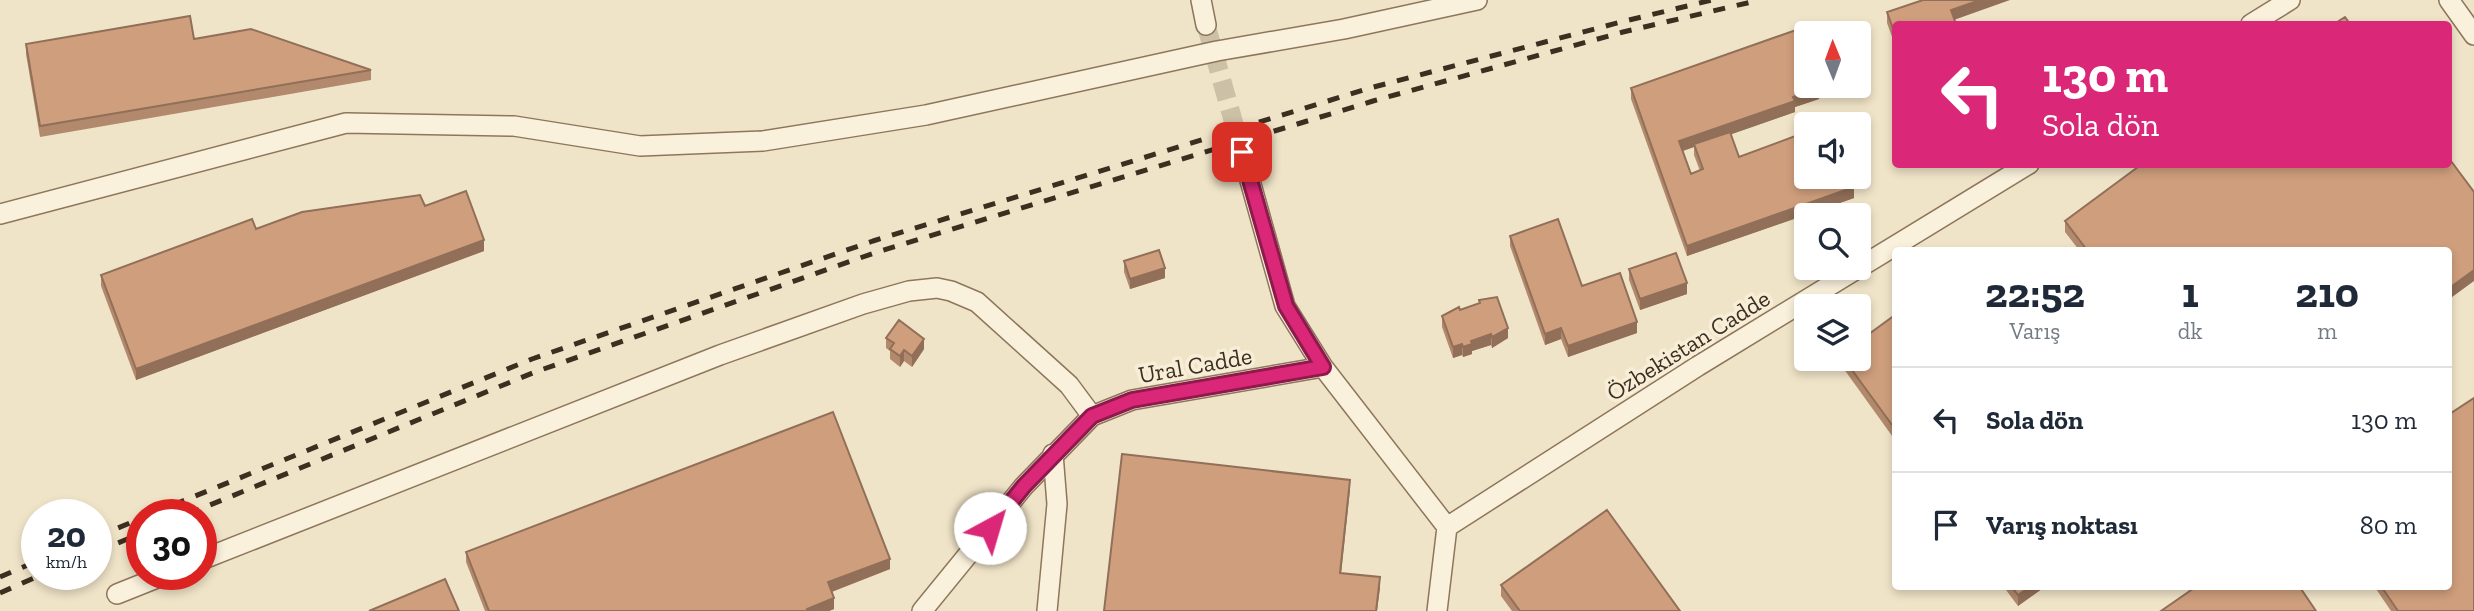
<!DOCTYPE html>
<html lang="tr">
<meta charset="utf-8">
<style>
:root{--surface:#fff;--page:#f6f6f7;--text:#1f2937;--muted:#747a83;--line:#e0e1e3}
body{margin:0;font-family:"Zilla Slab",serif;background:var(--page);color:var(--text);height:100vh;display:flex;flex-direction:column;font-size:26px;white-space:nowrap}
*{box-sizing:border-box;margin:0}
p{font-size:23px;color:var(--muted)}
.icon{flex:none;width:38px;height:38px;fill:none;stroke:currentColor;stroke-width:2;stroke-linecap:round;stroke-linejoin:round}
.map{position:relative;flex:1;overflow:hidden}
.panel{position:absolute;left:1892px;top:247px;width:560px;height:343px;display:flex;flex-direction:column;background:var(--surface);border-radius:7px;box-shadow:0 4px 10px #0003}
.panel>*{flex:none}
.guide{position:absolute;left:1892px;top:21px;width:560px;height:147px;border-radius:7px;box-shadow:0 4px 10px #0003;background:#db2777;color:#fff;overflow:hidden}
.needle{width:46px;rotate:359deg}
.buttons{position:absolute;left:1794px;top:21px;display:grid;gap:14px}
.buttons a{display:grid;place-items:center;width:77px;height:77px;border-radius:7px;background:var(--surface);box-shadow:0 4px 10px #0003;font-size:35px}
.speed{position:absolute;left:21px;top:499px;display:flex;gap:14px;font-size:35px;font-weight:700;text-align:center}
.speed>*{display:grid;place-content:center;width:91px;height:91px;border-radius:50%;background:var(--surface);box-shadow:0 4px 10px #0003;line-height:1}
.speed small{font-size:18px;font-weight:400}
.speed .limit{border:10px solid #d22;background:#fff;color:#111}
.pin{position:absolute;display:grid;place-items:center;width:60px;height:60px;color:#fff;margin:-30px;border-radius:14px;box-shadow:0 4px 10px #0006}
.me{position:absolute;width:77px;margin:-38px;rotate:39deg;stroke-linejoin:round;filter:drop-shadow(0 0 5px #0008)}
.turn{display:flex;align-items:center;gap:24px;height:147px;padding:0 35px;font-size:32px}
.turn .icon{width:91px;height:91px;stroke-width:2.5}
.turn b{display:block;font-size:49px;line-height:60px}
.eta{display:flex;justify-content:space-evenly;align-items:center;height:119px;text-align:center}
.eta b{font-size:42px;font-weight:700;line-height:49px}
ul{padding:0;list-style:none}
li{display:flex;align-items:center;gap:21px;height:105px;padding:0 35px;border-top:2px solid var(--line)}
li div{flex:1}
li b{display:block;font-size:26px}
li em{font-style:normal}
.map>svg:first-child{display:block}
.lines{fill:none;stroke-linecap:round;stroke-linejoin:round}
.minor-tunnel{stroke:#ccc0a6;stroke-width:19;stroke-dasharray:19 10;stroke-linecap:butt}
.minor-casing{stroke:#8d765c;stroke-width:22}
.minor{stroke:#faf1dc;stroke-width:19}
.rail{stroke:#3d2e20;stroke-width:5;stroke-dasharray:12 12;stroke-linecap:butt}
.wall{fill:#b2896c;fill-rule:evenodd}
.shaded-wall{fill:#916f58}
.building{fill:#cf9f7d;stroke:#916f58;stroke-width:2}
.route-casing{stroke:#8e194d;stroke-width:18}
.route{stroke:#db2777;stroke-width:12}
.labels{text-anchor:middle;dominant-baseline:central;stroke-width:7;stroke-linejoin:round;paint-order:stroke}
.street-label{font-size:24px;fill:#3d2e20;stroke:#f7eed8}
</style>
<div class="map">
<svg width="2474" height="611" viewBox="0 0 2474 611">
<rect width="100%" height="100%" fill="#f0e4c8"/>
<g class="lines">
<path class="minor-tunnel" d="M1206,25l36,127"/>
<g class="minor-casing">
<path id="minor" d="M1201,0l5,25
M2449,0l25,35
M2251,24l39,-24
M1242,152l43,154 38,61
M0,214l346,-91 168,3 126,20 123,-5 163,-26 291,-64 127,-22 133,-29
M201,560l519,-205 143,-51 46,-13 28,-3 14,3 26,11 92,83 23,31
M117,594l50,-20
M922,611l102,-125 68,-70 40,-16 191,-33 124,160
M1047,611l10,-107 -4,-50
M1437,611l10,-84 251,-161 331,-202"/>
</g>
<use href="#minor" class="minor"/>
<path class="rail" d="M151,514l381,-155 341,-118 497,-153 251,-66 91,-22
M188,514l347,-142 342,-120 496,-151 250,-69 137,-32
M96,537l46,-19
M96,552l46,-19
M0,577l37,-16
M0,593l43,-19"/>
</g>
<path class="wall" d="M1887,12l8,12v21l-8,-22z
M194,39l177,31v10l-331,57 -14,-83v-10z
M1631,88l188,11 -24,8v5l-64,22 8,23 115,41 -167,58 -56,-157zM1694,147v8l6,16 -9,3 -8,-23z
M425,206l59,45 -348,129 -35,-94v-11l155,-46z
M2065,221l383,29h-369l-14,-18z
M1510,236l72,50 55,47 -69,24 -7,-18 -16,6 -35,-99z
M1124,261l41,17 -35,11 -6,-17z
M1629,269l58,25 -47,16 -11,-30z
M1479,300l29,38 -16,10 -1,-3 -19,6v3l-9,3 -1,-2 -9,3 -11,-31v-11l37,-13z
M1895,315v125l-54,-75v-6h17z
M886,338l38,11 -12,18 -8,-6 -4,6 -10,-8v-8l-4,-3z
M466,552l424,17 -58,23 2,17 -5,2h-344l-19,-49z
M1501,585l179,26h-168l-11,-15z
M2003,586h43l-28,20z
M2374,586h74l26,25h-83z"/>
<path class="shaded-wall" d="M1980,0h30l-59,21v-11z
M1819,88v11l-24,8v5l-100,35 -1,-3v3l-15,5v-11z
M1854,187v11l-167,58v-10z
M484,240v11l-348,129v-11z
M1165,268v10l-35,11v-10z
M2474,270v11l-26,19v-11z
M1687,283v11l-47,16v-11z
M1637,322v11l-69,24v-11z
M1508,328v10l-16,10v-11z
M1561,328v11l-16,6v-11z
M1491,334v11l-19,6v3l-9,3v-10l8,-6z
M924,339v10l-12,18v-11z
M1462,344v11l-9,3v-11z
M904,350v11l-4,6v-11z
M1350,480v10l-10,94v-11z
M890,559v10l-62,24v-11z
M1380,577v11l-3,23h-1z
M2031,586h15l-28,20v-11z
M834,598v11l-5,2h-22v-2z"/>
<path class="building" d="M1923,0h57l-29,10 5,14h-61v10l-8,-22z
M190,16l4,23 57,-10 120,41 -331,56 -14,-82z
M2345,17l5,7h-16z
M1799,29l7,21v36h12l1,2 -26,9 2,4 -116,40 12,33 12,-5 -9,-25 36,-12 9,25 67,-25v45h45l3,10 -167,59 -56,-158z
M2448,157l26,35v78l-26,19v-39h-361l-22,-29 77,-57h306z
M466,191l18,49 -348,129 -35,-94 151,-56 4,10 46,-17 118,-17 5,11z
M1558,219l24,67 38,-13 17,49 -69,24 -7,-18 -16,6 -35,-98z
M1159,250l6,18 -35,11 -6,-18z
M1676,253l11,30 -47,16 -11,-30z
M1497,297l11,31 -16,9 -1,-3 -20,7 1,3 -9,3 -1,-3 -9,3 -11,-31 17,-9 1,3 20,-7 -1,-3z
M1895,315v114l-51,-70h14v-17z
M899,320l25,19 -12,17 -8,-6 -4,6 -10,-7 4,-6 -8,-5z
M2474,398v213h-76l-17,-25h67v-171z
M833,412l57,147 -62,23 6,16 -27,11 1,2h-319l-23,-59z
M1122,454l228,26 -10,93 40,4 -4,34h-272z
M1607,510l73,101h-160l-19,-26z
M445,579l14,32h-90z
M2011,586h20l-13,9z
M2197,586h102l17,25h-155z"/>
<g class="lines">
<g class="route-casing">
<path id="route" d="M990,528l34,-42 68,-70 40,-16 191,-33 -37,-61 -44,-154"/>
</g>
<use href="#route" class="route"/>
</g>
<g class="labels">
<g class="street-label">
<text transform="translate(1688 345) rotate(-32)">Özbekistan Cadde</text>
<text transform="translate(1195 365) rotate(-10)">Ural Cadde</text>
</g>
</g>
</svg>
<div class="buttons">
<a><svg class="needle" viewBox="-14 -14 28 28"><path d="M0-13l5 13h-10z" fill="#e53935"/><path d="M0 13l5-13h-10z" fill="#747a83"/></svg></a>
<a><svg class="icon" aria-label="sound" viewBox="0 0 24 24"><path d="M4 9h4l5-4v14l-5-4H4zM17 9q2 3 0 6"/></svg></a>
<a><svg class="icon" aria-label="search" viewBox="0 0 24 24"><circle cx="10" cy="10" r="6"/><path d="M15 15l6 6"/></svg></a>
<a><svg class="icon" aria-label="layers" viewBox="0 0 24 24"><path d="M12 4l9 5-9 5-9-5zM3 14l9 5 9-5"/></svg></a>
</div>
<div class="speed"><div>20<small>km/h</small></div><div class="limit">30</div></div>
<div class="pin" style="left:1242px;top:152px;background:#d93025"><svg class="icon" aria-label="arrive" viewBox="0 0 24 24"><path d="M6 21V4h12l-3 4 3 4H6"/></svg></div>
<svg class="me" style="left:990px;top:528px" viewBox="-20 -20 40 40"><circle r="19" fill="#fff"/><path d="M0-13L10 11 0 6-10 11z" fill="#db2777"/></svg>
<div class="guide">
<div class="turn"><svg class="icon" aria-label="left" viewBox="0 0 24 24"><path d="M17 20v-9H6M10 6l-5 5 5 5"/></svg><div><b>130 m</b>Sola dön</div></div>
</div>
<section class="panel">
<div class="eta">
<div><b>22:52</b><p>Varış</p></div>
<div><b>1</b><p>dk</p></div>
<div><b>210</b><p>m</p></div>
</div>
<ul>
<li><svg class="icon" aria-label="left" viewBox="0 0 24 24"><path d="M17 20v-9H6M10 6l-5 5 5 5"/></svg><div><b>Sola dön</b></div><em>130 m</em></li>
<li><svg class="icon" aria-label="arrive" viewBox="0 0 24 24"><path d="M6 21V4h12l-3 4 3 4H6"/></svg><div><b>Varış noktası</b></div><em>80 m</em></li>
</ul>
</section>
</div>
